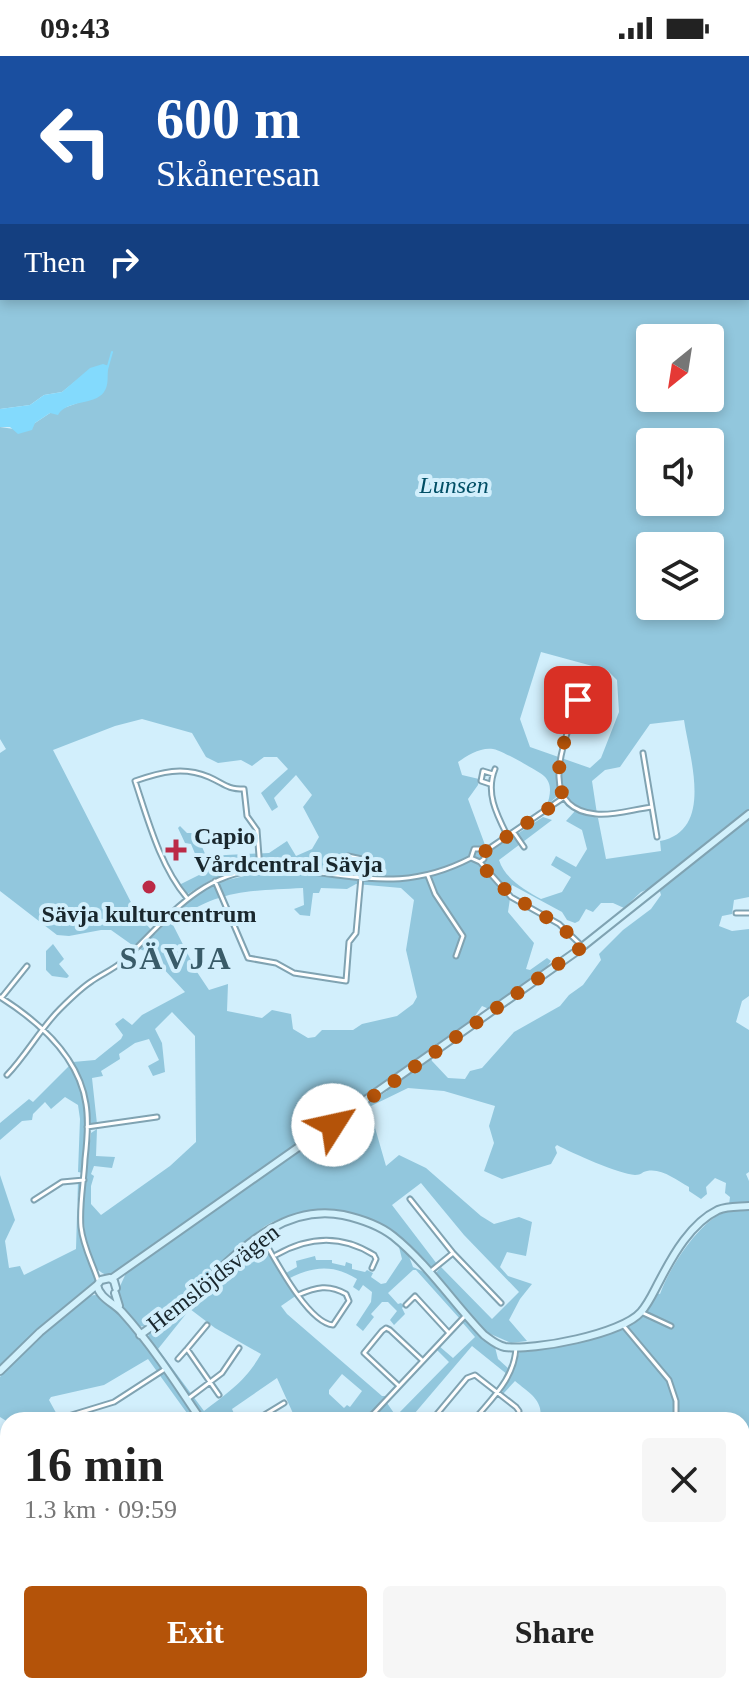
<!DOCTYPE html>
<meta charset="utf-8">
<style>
:root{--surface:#fff;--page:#f6f6f6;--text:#222;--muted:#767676;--accent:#b45309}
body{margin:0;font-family:"Times New Roman",serif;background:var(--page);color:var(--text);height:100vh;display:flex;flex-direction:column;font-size:30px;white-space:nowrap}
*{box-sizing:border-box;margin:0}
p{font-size:26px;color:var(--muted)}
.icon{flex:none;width:44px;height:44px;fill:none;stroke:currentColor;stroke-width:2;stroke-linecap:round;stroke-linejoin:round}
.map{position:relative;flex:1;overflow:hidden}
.side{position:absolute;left:0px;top:1356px;width:750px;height:282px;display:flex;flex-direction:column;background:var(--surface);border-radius:24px 24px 0 0;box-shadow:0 4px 12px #0003}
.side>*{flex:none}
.banner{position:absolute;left:0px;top:0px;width:750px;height:244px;box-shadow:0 4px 12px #0003;background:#1a4fa0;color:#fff;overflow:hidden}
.needle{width:52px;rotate:210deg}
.buttons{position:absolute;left:636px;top:268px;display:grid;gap:16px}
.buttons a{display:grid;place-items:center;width:88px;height:88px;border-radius:8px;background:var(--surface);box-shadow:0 4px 12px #0003;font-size:40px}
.pin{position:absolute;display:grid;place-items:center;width:68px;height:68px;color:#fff;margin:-34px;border-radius:16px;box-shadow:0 4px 12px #0006}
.me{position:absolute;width:88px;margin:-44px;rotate:55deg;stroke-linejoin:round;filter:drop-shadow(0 0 6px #0008)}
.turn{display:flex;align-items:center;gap:28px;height:168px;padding:0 24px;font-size:36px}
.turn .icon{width:104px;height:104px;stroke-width:2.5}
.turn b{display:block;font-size:56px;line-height:68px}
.then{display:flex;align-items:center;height:76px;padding:0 24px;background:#0003;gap:16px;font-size:30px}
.round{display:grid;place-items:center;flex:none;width:84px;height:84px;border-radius:8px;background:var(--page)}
.head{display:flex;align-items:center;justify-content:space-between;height:136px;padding:0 24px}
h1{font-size:48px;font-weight:700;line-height:60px}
.cta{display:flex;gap:16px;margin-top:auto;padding:16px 24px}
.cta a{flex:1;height:92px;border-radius:8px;background:var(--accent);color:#fff;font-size:32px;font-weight:700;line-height:92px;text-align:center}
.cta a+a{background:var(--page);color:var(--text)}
.status{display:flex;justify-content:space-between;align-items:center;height:56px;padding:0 40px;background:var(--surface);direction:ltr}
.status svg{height:22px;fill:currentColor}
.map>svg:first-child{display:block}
.green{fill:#92c7dd;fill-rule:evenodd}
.water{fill:#83dafd}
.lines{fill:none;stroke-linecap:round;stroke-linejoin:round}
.stream{stroke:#83dafd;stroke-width:2}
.street-casing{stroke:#80a3b2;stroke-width:7}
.secondary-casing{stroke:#80a3b2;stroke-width:10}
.street{stroke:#fff;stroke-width:3}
.secondary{stroke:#d2f1fc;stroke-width:6}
.route{stroke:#b45309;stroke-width:14;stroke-dasharray:0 25.2}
.poi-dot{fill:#bb2a46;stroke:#d2effc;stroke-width:3}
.labels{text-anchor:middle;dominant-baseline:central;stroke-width:8;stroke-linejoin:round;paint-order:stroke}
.park-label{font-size:24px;font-style:italic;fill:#004e65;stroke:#d2effc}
.poi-label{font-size:24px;font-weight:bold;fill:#19272d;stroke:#d2effc;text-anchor:start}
.street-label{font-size:24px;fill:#19272d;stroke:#d2effc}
.district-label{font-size:32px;font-weight:bold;letter-spacing:2px;fill:#395b68;stroke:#d2effc}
</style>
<div class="status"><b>09:43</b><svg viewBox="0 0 49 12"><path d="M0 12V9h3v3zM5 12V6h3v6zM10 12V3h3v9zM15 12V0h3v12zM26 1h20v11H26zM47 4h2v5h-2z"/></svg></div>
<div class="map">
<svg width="749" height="1637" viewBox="0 0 749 1637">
<rect width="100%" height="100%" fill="#d2effc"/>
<path class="green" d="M0,0h749v841l-15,3 -2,14 -10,2 -3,10 13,5 17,-2v67l-7,5 -6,21 13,8v142l-3,2 3,7v23l-20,1 1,-8 -5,-4 1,-10 -11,-5 -9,9 1,7 -6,5 -12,-8v-4c-13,-7 -27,-19 -42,-16 -6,1 -5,4 -12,4 -16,-1 -63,-22 -78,-30l-2,2 2,6 -6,11 -49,15 -18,-8 10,-28 -5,-17 6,-20 -51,-15 -36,-3 -39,19 17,59 13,-11 27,13 55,48 13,8 25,-7 13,5 -6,34 -19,-4 -7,15 8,9 24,8 -12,15 -11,21 18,21 -16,2 -25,-11 -52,-57 7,-8 51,52 27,-27 -55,-57 -43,-52 -29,22 45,59 -4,4 -4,-1c-12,-13 -24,-30 -39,-38 -39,-22 -96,-26 -133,3 -5,4 -11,12 -17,17 -31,25 -60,53 -93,78l-9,-1 -18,-22 -4,-9 11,-24 260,-180 -5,-5 -267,190c-48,2 -27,-115 -24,-143l6,-4 -1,27 19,1 -3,11 -18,-2 -3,8 3,2 -3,10v18l10,11 69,-49 26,-24 -1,-106 -23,-24 -17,17 7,14 3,29 -12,4 -5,-10 11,-6 -10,-21 -14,4 -16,11 1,5 -19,12 2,5 -11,2 5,46h-6l-7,-40 -11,-22 22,-2 26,-21 2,-4 -8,-11 8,-6 9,7 10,-10 43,-23 -36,-39 -14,-6 -24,-17h-10l-32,6 -12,-1 -57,-44v-138l6,-4 -6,-10v-312l14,2 21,-6 15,-10 44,-16 -7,-25 -25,20 -18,3 -14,10 -30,4zM2,2h746v240h-746zM650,282h60v60h-60zM650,386h60v60h-60zM650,490h60v60h-60zM541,596l66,18 10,10 2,32 -18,46 -11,10 -60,-21 -10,-28zM142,663l50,14 14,24 12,6 23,-3 11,6 12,-9h13l11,12 -27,24 11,18 6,-4 -4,-9 22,-23 16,20 -9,12 16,30 -7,12 -16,7 -9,-15 -18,12 -63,3 -10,-23h-9l-7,-7 -2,2 7,15 6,1 12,29 -26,13 9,9 28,-17 44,-11 2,-7 1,12 -46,11 -19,10 -41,41 -18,-20 -84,-164 62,-24zM684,664c6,40 30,110 -24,121l1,10 -55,8 -8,-41 -23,-7 -9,10 16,9 5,19 -11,18 -20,-11 -5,9 20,12 -9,15 -21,7c-16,-9 -36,-20 -42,-39l53,-40 -9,-3 -55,36 -20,-54 10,-14 1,-6 -17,-4 -4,-13c10,-7 23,-15 35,-13 6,0 47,23 51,27 9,8 6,20 3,29l14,-12 11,9 1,4 24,8 -5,-33 13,-11 15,-3 30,-43zM356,828l45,4 13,12 -8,50 11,47 -4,7 -16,12 -35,8 -9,6h-31l-7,7 -7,1 -15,-9 -2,-15 -19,-4 -10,8 -35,-7 1,-27 -19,6 -12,-18 -25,-49c46,-34 78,-32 131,-35l1,17 -10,4 6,6 10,1 3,-23h6l2,-5 26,1zM512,829l50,27 5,8 8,3 4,-2 7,-12 7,3 8,-9h12l11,5 17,-16 17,-7 3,10 -10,14 -28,21 -24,24 2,6 -18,25 -14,10 -9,11 -46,26 -32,36 -12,3 -5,8 -17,-1 -16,-17 -3,-8 43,-33 10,-14 7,3 58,-42 4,-6 -4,-3 -17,12 -4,-1 8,-26 -26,-31z
M53,888l11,15 -5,5 10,12 -2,2 -15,-2 -6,-6v-19z
M70,1009c20,38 16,67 13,108l-5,-1 2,-53 -2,-14 -13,-8 -14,12 -6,-7 -12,12 -1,6 -10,1 -22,19v-17l29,-24 4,3z
M0,1119l15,45 -10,21 4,27 11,-2 4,9 52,-26 2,-68 4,4c-13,27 5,67 14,94v3l-32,25 -64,62z
M749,1152v485h-311l-2,-7h306v-266h-202c4,-20 -11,-27 -25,-39l-12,13 -1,-3 10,-16 8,-25 108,-26 28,-31 4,1c9,-26 41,-76 69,-84 6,-1 14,-1 20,-2z
M258,1183h3l23,35 13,-7 -1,-6 19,-5 1,4h16v3l13,3 1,-4 6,2v5l13,3 2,-2 6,3 -2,4 10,7 5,-1 16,-24 -4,-16 9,8 6,16 11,5 37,41 -1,6 -44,-49h-3l-25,23 10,11 3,-1 3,3 -2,2 3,6 -11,11 -4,-5 7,-9 -9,-9h-6l-11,12 3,3 -11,14 -7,-6 15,-23 1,-10 -9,-7 -4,6 -6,-4 4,-8c-24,-15 -44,-13 -69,0l9,16 -16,11 6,8 95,82h5v7l9,13 53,-54 -13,-13 3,-3 14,12 22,-21 -13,-15 3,-2 30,27 3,12 11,10 -1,6 -36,-29 -63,74h-113l-19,-42 -45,31 5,11h-6l-5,-8 -11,8h-23l-44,-61 -44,26 -53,12 -2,3 11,20 -52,2 -8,-5v-40c13,-15 76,-82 95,-82 19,1 46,45 57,58l-5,-14 3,-7 70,-59 10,-5zM190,1253l25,19 46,26c-16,28 -33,38 -57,57l-46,-62zM342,1318l20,17 -12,16 -3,-2 -3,3 -15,-14v-4z"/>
<path class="water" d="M103,308l6,2c-3,9 1,17 -5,26 -10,14 -37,7 -46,23l-8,-2 -15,10 -3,7 -14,4 -8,-7h-10v-18l30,-4 14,-10 18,-3 28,-24z"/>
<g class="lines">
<path class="stream" d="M108,310l4,-14"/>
<g class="street-casing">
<path id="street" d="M578,644c-11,36 -45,108 18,114 18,2 38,-5 56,-7
M643,697l14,84
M495,713c-10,24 2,46 13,68
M490,728l-9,-3 2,-10 10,3
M515,778l9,13
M471,802l9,4 31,35 48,27 23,22
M480,806l4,-3v-7l79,-54
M428,820l7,18 28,42 -7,20
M215,825l33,77 28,5 18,10 52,8 3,-39 7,-9 6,-67 -15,-2 -3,-4 4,-4 14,3v7
M187,842c-27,-32 -39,-78 -52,-117 26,-9 48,-15 74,-4 16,7 17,12 35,12l3,27 10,14 3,39
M736,857h13
M0,941c38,24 79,60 86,107 3,18 1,38 -1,55 -1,23 -6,46 -4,68 2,19 11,35 17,53
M2,941l25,-31
M7,1019c20,-21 33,-46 53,-66 10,-10 21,-21 32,-28 10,-7 22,-12 31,-20 42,-39 76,-89 139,-91 80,-3 130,29 209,-12l3,-9h8l2,3
M87,1071l70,-10
M410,1143l43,54 48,50
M34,1144l28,-18 22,-2
M262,1181c13,22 46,86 71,88l16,-24 -3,-7c-17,-10 -30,-7 -48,1
M276,1199c33,-19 65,-21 98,0l2,4 -4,9
M431,1215l22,-18
M406,1249l9,-9 34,37
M641,1256l30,14
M622,1268l47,56 7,21v19
M207,1269l-20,24 32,46
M178,1303l8,-9
M398,1329l-34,-32 18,-22 4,-3 4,2 32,30
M189,1342l33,-25 17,-25
M65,1361l49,-15 51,-33
M256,1364l28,-17
M362,1364l11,-6 93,-99
M432,1364l35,-42 8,-3 41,32 3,4 -2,9
M474,1364c18,-22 41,-42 42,-73
M0,1446l8,-14
M0,1515l8,10
M0,1574l8,14
M39,1630l6,7
M126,1630l4,7
M292,1630l9,7
M409,1630l8,7
M204,1637l8,-7
M368,1637l9,-7"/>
</g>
<g class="secondary-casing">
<path id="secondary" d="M111,1223l466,-328 172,-137
M116,1232l-2,-7 -4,-3 -9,2 -4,5c2,13 17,18 25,27 29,32 55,72 79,108
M115,1237l4,13
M140,1279c15,-11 30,-21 44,-33 46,-39 91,-100 159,-87 18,4 36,10 50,21 34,27 61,68 91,99 7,5 12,10 21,12 29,4 117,-13 136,-35 8,-9 13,-21 19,-32 13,-25 31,-57 58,-70 10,-4 21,-3 31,-4
M0,1315l40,-39 57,-47
M0,1412l8,4
M0,1605l8,-9"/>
</g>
<use href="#street" class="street"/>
<use href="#secondary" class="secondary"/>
</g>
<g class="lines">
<path class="route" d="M333,1069l249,-178c-32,-37 -72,-41 -102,-85l4,-3v-7l80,-54c-14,-31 5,-67 14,-98"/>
</g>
<g class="poi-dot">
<path d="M172 782h8v8h8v8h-8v8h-8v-8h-8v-8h8z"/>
<circle cx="149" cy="831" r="8"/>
</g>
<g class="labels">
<g class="park-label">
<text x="454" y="429">Lunsen</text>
</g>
<g class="poi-label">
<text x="194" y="780">Capio<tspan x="194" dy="28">Vårdcentral Sävja</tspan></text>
<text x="149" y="858" text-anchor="middle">Sävja kulturcentrum</text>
</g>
<g class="street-label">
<text transform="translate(213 1222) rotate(-38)">Hemslöjdsvägen</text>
</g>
<g class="district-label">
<text x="176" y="902">SÄVJA</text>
</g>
</g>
</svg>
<div class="buttons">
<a><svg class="needle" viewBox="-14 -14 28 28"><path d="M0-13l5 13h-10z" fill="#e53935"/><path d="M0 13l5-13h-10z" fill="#767676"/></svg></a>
<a><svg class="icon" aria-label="sound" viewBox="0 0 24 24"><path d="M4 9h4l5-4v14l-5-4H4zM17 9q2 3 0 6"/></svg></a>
<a><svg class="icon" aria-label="layers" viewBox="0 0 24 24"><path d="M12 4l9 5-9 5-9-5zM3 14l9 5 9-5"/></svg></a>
</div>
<div class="pin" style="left:578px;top:644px;background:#d93025"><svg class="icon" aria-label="arrive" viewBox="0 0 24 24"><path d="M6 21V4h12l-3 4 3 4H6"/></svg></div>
<svg class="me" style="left:333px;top:1069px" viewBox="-20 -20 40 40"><circle r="19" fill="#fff"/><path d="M0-13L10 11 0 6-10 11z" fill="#b45309"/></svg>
<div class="banner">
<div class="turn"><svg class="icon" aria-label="left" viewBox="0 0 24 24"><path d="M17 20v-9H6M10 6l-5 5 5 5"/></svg><div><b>600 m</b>Skåneresan</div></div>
<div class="then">Then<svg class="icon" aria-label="right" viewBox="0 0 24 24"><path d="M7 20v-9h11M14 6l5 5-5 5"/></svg></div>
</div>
<section class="side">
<div class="head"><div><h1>16 min</h1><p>1.3 km · 09:59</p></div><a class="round"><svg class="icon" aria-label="close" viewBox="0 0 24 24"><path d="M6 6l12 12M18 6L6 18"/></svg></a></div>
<div class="cta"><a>Exit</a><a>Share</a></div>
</section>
</div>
